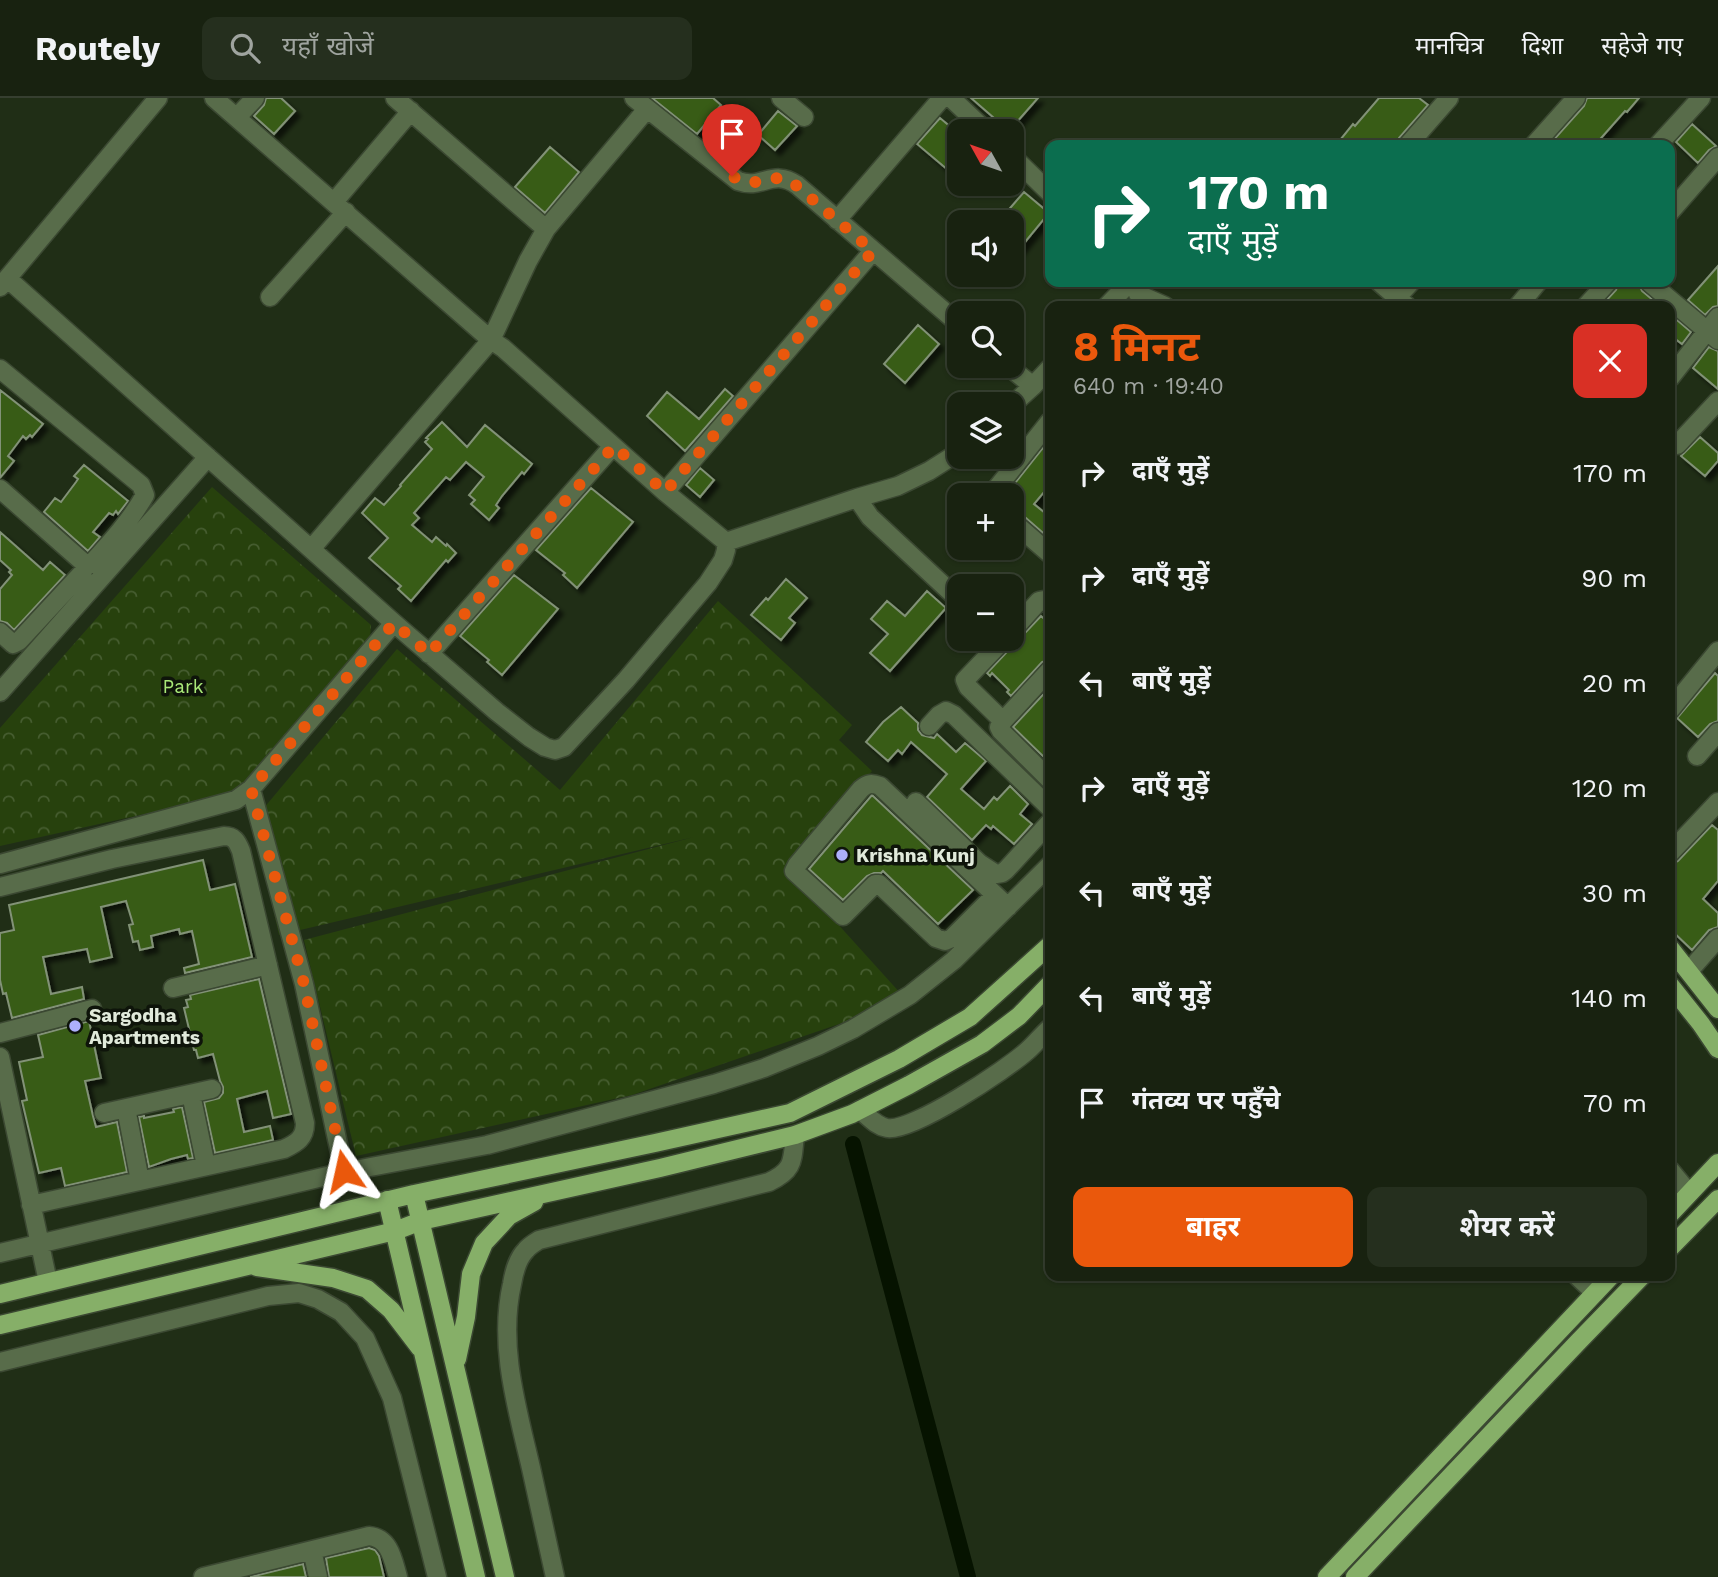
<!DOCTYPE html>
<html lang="hi">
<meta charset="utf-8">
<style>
:root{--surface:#182210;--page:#252f1e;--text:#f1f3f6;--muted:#9fa49f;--line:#363f30;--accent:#ea580c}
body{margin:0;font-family:"Work Sans","Noto Sans Devanagari",sans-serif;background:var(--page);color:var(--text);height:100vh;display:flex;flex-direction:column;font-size:26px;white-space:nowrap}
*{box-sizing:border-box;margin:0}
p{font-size:23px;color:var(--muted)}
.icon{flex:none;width:38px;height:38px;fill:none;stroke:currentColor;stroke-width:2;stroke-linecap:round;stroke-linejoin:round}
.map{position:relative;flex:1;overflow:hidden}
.details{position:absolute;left:1045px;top:203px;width:630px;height:980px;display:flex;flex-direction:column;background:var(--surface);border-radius:14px;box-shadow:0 2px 5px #0004,0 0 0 2px var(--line)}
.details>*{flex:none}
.guide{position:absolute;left:1045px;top:42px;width:630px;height:147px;border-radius:14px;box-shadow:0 2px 5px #0004,0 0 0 2px var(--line);background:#0b6e4f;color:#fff;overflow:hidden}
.needle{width:46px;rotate:310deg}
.buttons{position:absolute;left:947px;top:21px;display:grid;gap:14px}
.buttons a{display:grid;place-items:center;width:77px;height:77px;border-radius:14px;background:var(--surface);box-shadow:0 2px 5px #0004,0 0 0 2px var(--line);font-size:35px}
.pin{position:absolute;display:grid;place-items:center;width:60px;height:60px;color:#fff;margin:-72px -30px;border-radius:50% 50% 50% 0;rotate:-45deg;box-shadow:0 0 7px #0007}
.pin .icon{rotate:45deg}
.me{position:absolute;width:77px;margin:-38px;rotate:349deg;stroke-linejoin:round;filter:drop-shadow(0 0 5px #0008)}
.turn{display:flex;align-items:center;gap:24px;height:147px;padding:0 28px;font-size:32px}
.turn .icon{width:91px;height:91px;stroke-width:2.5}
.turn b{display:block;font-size:49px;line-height:60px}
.round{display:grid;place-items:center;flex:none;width:74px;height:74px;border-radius:14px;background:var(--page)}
.overview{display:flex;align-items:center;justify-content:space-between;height:119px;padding:0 28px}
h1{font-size:42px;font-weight:700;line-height:52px;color:var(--accent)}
.primary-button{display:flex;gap:14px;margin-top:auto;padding:14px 28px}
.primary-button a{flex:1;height:80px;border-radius:14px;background:var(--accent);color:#fff;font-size:28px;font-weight:700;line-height:80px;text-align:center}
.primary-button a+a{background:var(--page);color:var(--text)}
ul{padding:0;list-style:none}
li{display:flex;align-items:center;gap:21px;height:105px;padding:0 28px}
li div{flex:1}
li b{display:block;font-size:26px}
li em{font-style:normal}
header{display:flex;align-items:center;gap:42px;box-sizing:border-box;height:98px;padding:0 35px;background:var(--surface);border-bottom:2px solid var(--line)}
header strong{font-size:33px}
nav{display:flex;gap:38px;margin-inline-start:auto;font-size:24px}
.search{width:490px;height:63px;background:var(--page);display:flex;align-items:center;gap:18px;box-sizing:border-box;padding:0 24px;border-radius:14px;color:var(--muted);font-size:26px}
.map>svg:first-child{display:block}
.park{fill:url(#park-crowns)}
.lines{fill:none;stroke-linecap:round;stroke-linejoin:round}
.canal{stroke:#061300;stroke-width:16}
.building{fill:#395b19;stroke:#829277;stroke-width:2;filter:url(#shadow)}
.minor-casing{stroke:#3b4832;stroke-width:21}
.major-casing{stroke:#3b4832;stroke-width:21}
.minor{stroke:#586c4a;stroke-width:18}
.major{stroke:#86af68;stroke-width:18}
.route{stroke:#ea580c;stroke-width:12;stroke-dasharray:0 21.6}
.poi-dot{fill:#adaffb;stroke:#0e140a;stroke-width:2.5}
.labels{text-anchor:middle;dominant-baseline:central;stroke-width:7;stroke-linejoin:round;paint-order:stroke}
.park-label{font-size:19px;fill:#a9e878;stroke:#0e140a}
.poi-label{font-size:19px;font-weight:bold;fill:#e1eadb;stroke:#0e140a;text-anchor:start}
</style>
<header>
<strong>Routely</strong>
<div class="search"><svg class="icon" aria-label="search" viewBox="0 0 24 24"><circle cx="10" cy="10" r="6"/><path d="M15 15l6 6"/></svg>यहाँ खोजें</div>
<nav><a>मानचित्र</a><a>दिशा</a><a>सहेजे गए</a></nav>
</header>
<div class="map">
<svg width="1718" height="1479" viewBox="0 0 1718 1479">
<defs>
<pattern id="park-crowns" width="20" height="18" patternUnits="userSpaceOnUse" patternTransform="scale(1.75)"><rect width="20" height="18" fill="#27410d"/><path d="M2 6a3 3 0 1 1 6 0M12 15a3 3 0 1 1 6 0" fill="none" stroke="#465d30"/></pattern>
<filter id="shadow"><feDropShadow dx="5" dy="5" stdDeviation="2" flood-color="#0009"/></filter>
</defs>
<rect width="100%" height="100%" fill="#202e16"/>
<path class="park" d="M212,389l159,138 -1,13 -129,150 -20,9 -221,49v-118z
M718,503l134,124 -13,15 33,31 -84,98 114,126 -60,28 -210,72 -276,61 -52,-216 390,-103 -415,98 -26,-114 144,-172 163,141z"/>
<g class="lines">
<path class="canal" d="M853,1046l115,433"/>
</g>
<path class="building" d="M266,0h15l14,13 -21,23 -20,-18 10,-11z
M652,0h61l8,7 -24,29z
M971,0h67l-29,33z
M1379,0h40l9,7 -29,33 -2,7h-61l17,-21 2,2z
M1587,0h52l-12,14 -2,-1 -30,34h-46l35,-39z
M778,13l19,15 -22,24 -17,-15z
M940,20l19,16v22l-11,14 -31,-26z
M1692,26l24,22 -7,4 -11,13 -22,-21z
M550,49l29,25 -34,41 -30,-26z
M1024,94l25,21 -37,45v-36h-14z
M1718,168v40l-5,1 -8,8 -17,-15z
M1619,184h19l4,9 18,15h-54l-3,-2 13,-14z
M1670,216l21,18 -9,12 -12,-9z
M918,227l21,19 -34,39 -21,-19z
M1709,249l9,4v38l-25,-21z
M725,291l8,7 -48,55 -38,-35 20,-24 32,27z
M0,292l43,34 -11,13 -2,-2 -4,4 -3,-3 -15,20 6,5 -14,17z
M442,324l25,25 18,-22 47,39 -8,10 -2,-2 -20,24 -6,9 3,3 -10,12 -18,-16 4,-4 -6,-5 15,-18 -18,-15 -16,18 -4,-3 -32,36 5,5 -7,7 20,17 4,-5 10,9 1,-2 9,9 -8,9 -2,-2 -35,41 -13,-12 3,-3 -32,-28 19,-20 -26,-25 13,-15 9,7 17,-19 -1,-1 32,-36 -7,-7 3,-3 -2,-1z
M1700,339l18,16v8l-13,15 -24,-20z
M1050,341v46l-16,19 16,13v22l-31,-27 -7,-2v-10l6,-8 -6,-5z
M84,367l44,36 -10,13 -2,-3 -3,4 -4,-2 -16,19 7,5 -12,14 -44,-39 11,-14 6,4 15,-20 2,-3 -4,-3z
M700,370l14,12 -14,17 -14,-12z
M591,390l42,34 -56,66 -14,-13 2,-2 -29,-23z
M0,434l43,38 7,-8 15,13 -51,55 -7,-7 -7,-2v-32l12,-14 -3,-3 2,-2 -11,-10z
M514,477l44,34 -56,66 -15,-13 2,-2 -29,-24z
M786,481l21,19 -18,20 6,5 -14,17 -30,-25 15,-17 2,2z
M927,493l19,17 -56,63 -20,-18 18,-19 -17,-15 16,-18 18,15z
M1041,518l9,8v35l-8,3 -31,34 -4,-4 2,-2 -17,-17 -2,3 -3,-3z
M1715,575l3,3v45l-8,3 -12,13 -21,-19z
M1050,589v76l-37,-36z
M901,609l17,16v7l4,5 12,3 3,-4 19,18 9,-9 21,18 -25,28 23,20 10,-12 3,3 13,-14 18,18 -8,10 12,10 -18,20 -21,-18 -2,3 -5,-4 -14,15 -45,-43 20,-23 -36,-32 -9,12 -4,-4 -10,11 -22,-19 17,-20z
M872,697l101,95 -35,34 -55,-53 -2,2h-7l-7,3 -24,24 -34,-31z
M1712,727l6,5v51l-15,18 15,14v14l-9,3 -17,20 -22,-21v-64l8,-4z
M203,762l7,30 25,-6 17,73 -67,16 -1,-5 15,-4 -7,-33 -12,3 -1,-5 -28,7 2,11 -13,3 -2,-9 -5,1 -4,-17 4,-1 -7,-23 -25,6 11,50 -22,5 -3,-13 -44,8 8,37 31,-7 2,12 -72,19 -6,-25 -3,1 -3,-14v-47l14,-3 -5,-25z
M259,881l32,135 -18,4 -6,-27 -30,8 7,33 26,-6 3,14 -58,13 -11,-51 15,-4 4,-5v-6l-3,-6 -7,-27 -15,4 -2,-8h-2l-10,-42 4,-1 -2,-7 5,-1 -1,-4z
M89,923l12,57 -16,3 8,35 3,11 21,-5 10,50 -62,14 -4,-18 -22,5 -17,-72 5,-1 -8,-38 24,-5 -5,-22z
M182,1009l11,51 -5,1 -1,-4 -16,4 -22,8 -10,-50 5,-1v2l30,-6 -1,-3z
M369,1450l6,2 4,6 5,21h-55l-3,-19z
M303,1466l3,13h-56z"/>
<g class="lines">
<g class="minor-casing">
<path id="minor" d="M395,0l151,131
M634,0l104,83c25,9 34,-13 59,4l162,139
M781,0l23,19
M951,0l35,33
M237,19l18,-19
M1408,47l41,-47
M1534,47l42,-47
M1658,47l43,-47
M1012,58l38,37
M334,104l77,-91
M1670,114l48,-55
M837,122l105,-122
M8,181l386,344 103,89 32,25 16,10 10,3 9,-3 62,-67 82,-97 15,-23 3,-10v-8l-61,-50 -162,-144 -12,-8 -277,-242
M1379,184l28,24
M1649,184l69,58
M0,189l158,-189
M1138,196l27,12
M270,199l76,-85
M1397,199l14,-15
M1107,208l23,-24
M1518,208l20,-24
M1586,208l22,-24
M1008,268l25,20
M0,271l141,116 4,10c-14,25 -34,47 -54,69l-7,-1 -84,-74
M1670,280l48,-61
M1012,307l21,-19 17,-18
M1677,347l41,-44
M665,394l208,-241
M994,397l2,-6 54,-68
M857,400l13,19 88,82
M1012,423l38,33
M726,444l131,-44 41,-12 31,-15 30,-19
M311,451l180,-209 37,-79 18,-32 101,-120
M1012,533l27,-30 5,-1 6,5
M0,534l13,12 6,-3 64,-69
M429,556l184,-208
M1050,572l-47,51 -4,6 2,4 49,49
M0,594l208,-235
M1670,612l48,-59
M1003,623l-35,-34 -3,-7 39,-41
M929,628l10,-11 7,-4 8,4 96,93
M1697,658l21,-24
M916,704l63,61 17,11 6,-1 4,-3 44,-48
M1670,755l48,-51
M0,766l236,-64 15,-11 143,-166
M0,789l112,-28 112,-23c10,0 13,5 17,15l64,272c0,15 -8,20 -21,26l-253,56
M995,797l-43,43 -7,3 -9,-3 -57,-54h-4l-32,32 -49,-45 3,-6 64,-76c7,-6 11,-6 19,-3l128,121
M1689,873l29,-33
M173,890l95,-23
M0,935l92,-24
M0,959l48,225
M191,996l15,72
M126,1010l14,73
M860,1012c8,6 16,16 27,18 24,5 120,-59 140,-77 8,-7 15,-16 23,-23
M104,1015l108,-24
M1670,1072l19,23
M344,1074l143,-27 227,-61 50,-16 54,-22 35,-17 57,-34 44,-35 96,-95
M0,1155l344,-81 -40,-188 -53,-195
M1577,1178l18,17
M0,1264l268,-66 31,-3 19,6 23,13 24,26 27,60 45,179
M312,1452l6,27
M203,1479l166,-41c21,2 24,24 29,41
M555,1479c-8,-36 -16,-73 -24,-109 -14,-60 -33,-123 -19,-184 2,-12 5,-25 14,-34 3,-4 8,-7 13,-10l230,-58c26,-12 23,-22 26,-47"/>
</g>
<g class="major-casing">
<path id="major" d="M1670,850l48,61
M1670,887l31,39 17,25
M414,1096l91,383
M387,1102l89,377
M1670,1116l48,-51
M1670,1150l48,-49
M257,1169l76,11 34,11 24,21 29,38
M0,1196l414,-100 241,-51 135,-30 109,-54 71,-42 80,-72
M0,1227l395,-94 26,-10 239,-53 135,-33 57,-21 57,-29 73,-41 37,-28 31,-32
M457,1261l9,-42 5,-43 13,-31 25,-27 25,-14
M1327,1479l284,-301
M1355,1479l224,-236 63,-65"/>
</g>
<use href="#minor" class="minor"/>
<use href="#major" class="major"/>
</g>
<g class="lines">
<path class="route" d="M344,1073l-40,-187 -53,-195 143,-166 35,31 185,-208 51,46 208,-241 -82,-70c-22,-10 -35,11 -59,-5"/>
</g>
<g class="poi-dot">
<circle cx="842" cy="757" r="7"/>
<circle cx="75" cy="928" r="7"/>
</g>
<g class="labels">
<g class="park-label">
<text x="183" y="588">Park</text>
</g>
<g class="poi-label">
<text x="856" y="757">Krishna Kunj</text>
<text x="89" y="917">Sargodha<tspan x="89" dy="22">Apartments</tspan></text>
</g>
</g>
</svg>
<div class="buttons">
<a><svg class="needle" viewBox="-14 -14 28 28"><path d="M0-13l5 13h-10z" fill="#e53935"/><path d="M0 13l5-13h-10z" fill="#9fa49f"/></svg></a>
<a><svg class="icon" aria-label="sound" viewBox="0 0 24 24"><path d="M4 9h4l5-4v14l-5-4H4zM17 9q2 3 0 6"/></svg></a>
<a><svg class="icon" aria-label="search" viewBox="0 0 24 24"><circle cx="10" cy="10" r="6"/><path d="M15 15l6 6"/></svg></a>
<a><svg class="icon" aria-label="layers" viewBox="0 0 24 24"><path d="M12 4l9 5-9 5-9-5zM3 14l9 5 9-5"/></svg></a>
<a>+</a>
<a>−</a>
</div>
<div class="pin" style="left:732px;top:78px;background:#d93025"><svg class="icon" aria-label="arrive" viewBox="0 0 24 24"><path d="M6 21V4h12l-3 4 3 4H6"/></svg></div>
<svg class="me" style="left:344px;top:1073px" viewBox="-20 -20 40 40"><path d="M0-17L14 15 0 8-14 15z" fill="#ea580c" stroke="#fff" stroke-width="4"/></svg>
<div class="guide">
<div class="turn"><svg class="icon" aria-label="right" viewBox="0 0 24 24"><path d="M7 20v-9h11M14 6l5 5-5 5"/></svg><div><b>170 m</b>दाएँ मुड़ें</div></div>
</div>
<section class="details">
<div class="overview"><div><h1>8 मिनट</h1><p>640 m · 19:40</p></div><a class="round" style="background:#d93025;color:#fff"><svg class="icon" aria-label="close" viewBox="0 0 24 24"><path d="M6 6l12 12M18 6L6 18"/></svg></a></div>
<ul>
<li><svg class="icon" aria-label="right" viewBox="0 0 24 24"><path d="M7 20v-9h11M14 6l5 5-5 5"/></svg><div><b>दाएँ मुड़ें</b></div><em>170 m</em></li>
<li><svg class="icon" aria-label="right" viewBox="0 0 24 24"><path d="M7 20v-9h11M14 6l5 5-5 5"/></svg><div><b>दाएँ मुड़ें</b></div><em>90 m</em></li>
<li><svg class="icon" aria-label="left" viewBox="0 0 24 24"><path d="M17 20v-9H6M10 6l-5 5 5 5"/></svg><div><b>बाएँ मुड़ें</b></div><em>20 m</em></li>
<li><svg class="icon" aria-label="right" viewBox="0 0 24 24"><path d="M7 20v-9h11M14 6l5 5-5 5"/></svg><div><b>दाएँ मुड़ें</b></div><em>120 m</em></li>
<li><svg class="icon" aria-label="left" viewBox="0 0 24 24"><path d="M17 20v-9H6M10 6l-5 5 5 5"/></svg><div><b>बाएँ मुड़ें</b></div><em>30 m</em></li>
<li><svg class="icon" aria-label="left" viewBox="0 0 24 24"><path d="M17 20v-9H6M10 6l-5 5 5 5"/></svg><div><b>बाएँ मुड़ें</b></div><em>140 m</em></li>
<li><svg class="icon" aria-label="arrive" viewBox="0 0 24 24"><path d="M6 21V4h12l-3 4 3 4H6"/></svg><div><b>गंतव्य पर पहुँचे</b></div><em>70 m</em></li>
</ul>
<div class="primary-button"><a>बाहर</a><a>शेयर करें</a></div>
</section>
</div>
